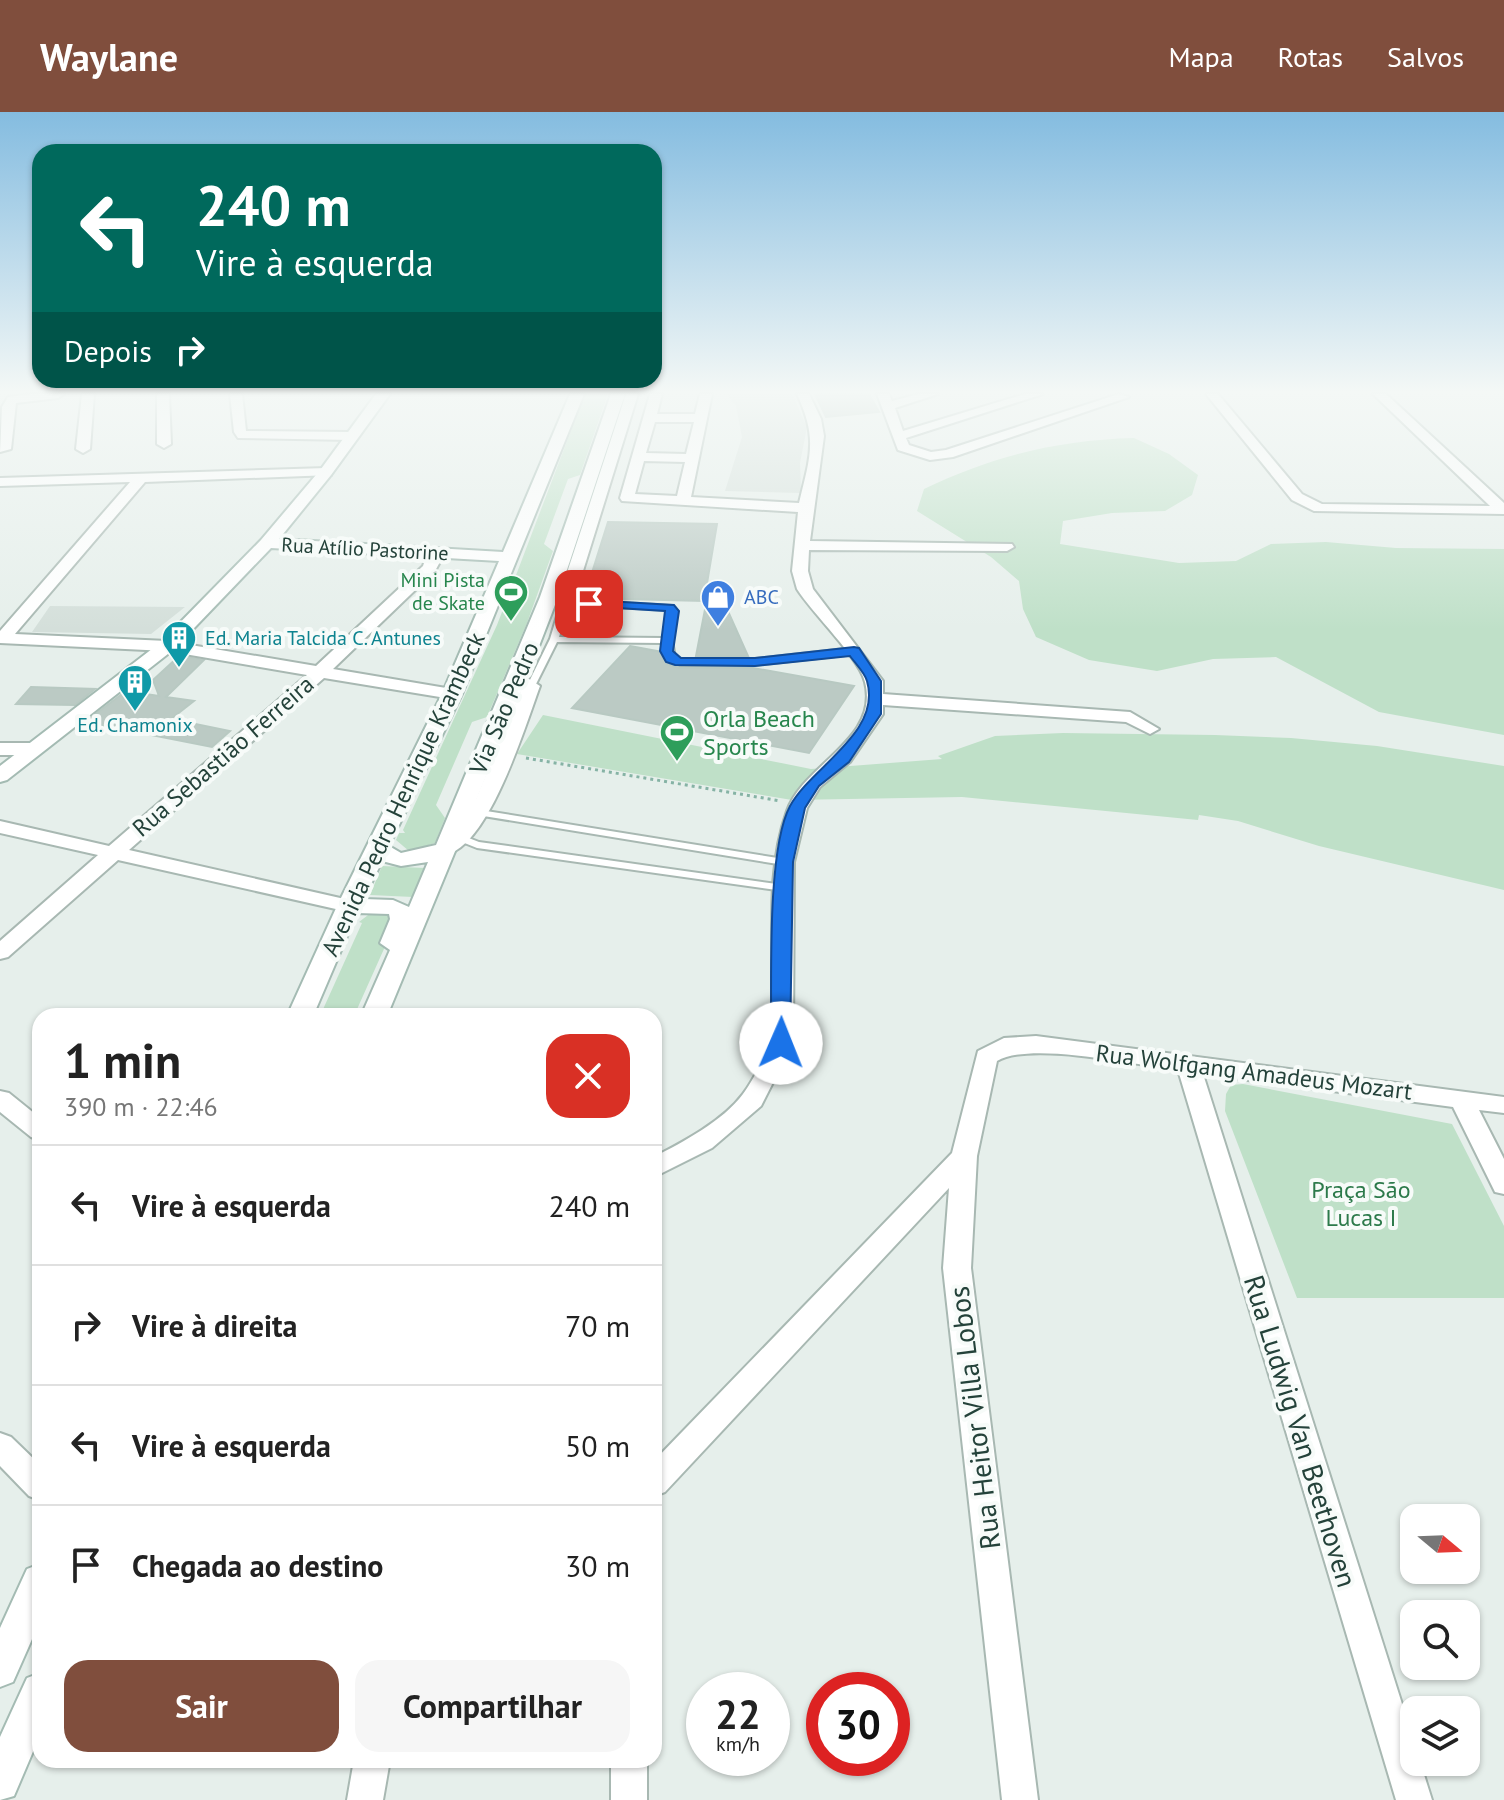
<!DOCTYPE html>
<html lang="pt">
<meta charset="utf-8">
<style>
:root{--surface:#fff;--page:#f6f6f6;--text:#222;--muted:#767676;--line:#e0e0e0;--accent:#804e3d}
body{margin:0;font-family:"PT Sans",sans-serif;background:var(--page);color:var(--text);height:100vh;display:flex;flex-direction:column;font-size:30px;white-space:nowrap}
*{box-sizing:border-box;margin:0}
p{font-size:26px;color:var(--muted)}
.icon{flex:none;width:44px;height:44px;fill:none;stroke:currentColor;stroke-width:2;stroke-linecap:round;stroke-linejoin:round}
.map{position:relative;flex:1;overflow:hidden}
.panel{position:absolute;left:32px;top:896px;width:630px;height:760px;display:flex;flex-direction:column;background:var(--surface);border-radius:24px;box-shadow:0 2px 6px #0004}
.panel>*{flex:none}
.banner{position:absolute;left:32px;top:32px;width:630px;height:244px;border-radius:24px;box-shadow:0 2px 6px #0004;background:#00695c;color:#fff;overflow:hidden}
.needle{width:52px;rotate:109deg}
.controls{position:absolute;left:1400px;top:1392px;display:grid;gap:16px}
.controls a{display:grid;place-items:center;width:80px;height:80px;border-radius:16px;background:var(--surface);box-shadow:0 2px 6px #0004;font-size:40px}
.speed{position:absolute;left:686px;top:1560px;display:flex;gap:16px;font-size:40px;font-weight:700;text-align:center}
.speed>*{display:grid;place-content:center;width:104px;height:104px;border-radius:50%;background:var(--surface);box-shadow:0 2px 6px #0004;line-height:1}
.speed small{font-size:20px;font-weight:400}
.speed .limit{border:12px solid #d22;background:#fff;color:#111}
.pin{position:absolute;display:grid;place-items:center;width:68px;height:68px;color:#fff;margin:-34px;border-radius:16px;box-shadow:0 4px 12px #0006}
.me{position:absolute;width:88px;margin:-44px;rotate:1deg;stroke-linejoin:round;filter:drop-shadow(0 0 6px #0008)}
.turn{display:flex;align-items:center;gap:28px;height:168px;padding:0 32px;font-size:36px}
.turn .icon{width:104px;height:104px;stroke-width:2.5}
.turn b{display:block;font-size:56px;line-height:68px}
.then{display:flex;align-items:center;height:76px;padding:0 32px;background:#0003;gap:16px;font-size:30px}
.round{display:grid;place-items:center;flex:none;width:84px;height:84px;border-radius:24px;background:var(--page)}
.head{display:flex;align-items:center;justify-content:space-between;height:136px;padding:0 32px}
h1{font-size:48px;font-weight:600;line-height:60px}
.cta{display:flex;gap:16px;margin-top:auto;padding:16px 32px}
.cta a{flex:1;height:92px;border-radius:24px;background:var(--accent);color:#fff;font-size:32px;font-weight:600;line-height:92px;text-align:center}
.cta a+a{background:var(--page);color:var(--text)}
ul{padding:0;list-style:none}
li{display:flex;align-items:center;gap:24px;height:120px;padding:0 32px;border-top:2px solid var(--line)}
li div{flex:1}
li b{display:block;font-size:30px}
li em{font-style:normal}
header{display:flex;align-items:center;gap:48px;box-sizing:border-box;height:112px;padding:0 40px;background:var(--accent);color:#fff}
header strong{font-size:38px}
nav{display:flex;gap:44px;margin-inline-start:auto;font-size:28px}
.map>svg:first-child{display:block}
.built{fill:#d4dfda}
.green{fill:#bfe0c8}
.building{fill:#bbcac4;stroke:#b8c9c2;stroke-width:2}
.lines{fill:none;stroke-linecap:round;stroke-linejoin:round}
.lane-casing{stroke:#a8b8b2;stroke-width:4}
.street-casing{stroke:#a8b8b2;stroke-width:4}
.secondary-casing{stroke:#a4bbb3;stroke-width:4}
.path{stroke:#86b3a5;stroke-width:3;stroke-dasharray:3 4;stroke-linecap:butt}
.lane{fill:#fff;fill-rule:evenodd}
.street{fill:#fff;fill-rule:evenodd}
.secondary{fill:#fff;fill-rule:evenodd}
.route{fill:#1a73e8;stroke:#114b97;stroke-width:2}
.labels{text-anchor:middle;dominant-baseline:central;stroke-width:8;stroke-linejoin:round;paint-order:stroke}
.far-street-label{font-size:20px;fill:#24423a;stroke:#f7fbf9}
.far-leisure-label{font-size:20px;fill:#27864d;stroke:#f7fbf9;text-anchor:end}
.far-shop-label{font-size:20px;fill:#366cbe;stroke:#f7fbf9;text-anchor:start}
.far-culture-label{font-size:20px;fill:#0d838f;stroke:#f7fbf9;text-anchor:start}
.street-label{font-size:24px;fill:#24423a;stroke:#f7fbf9}
.leisure-label{font-size:24px;fill:#27864d;stroke:#f7fbf9;text-anchor:start}
.park-label{font-size:24px;fill:#2d7a4b;stroke:#f7fbf9}
.near-street-label{font-size:28px;fill:#24423a;stroke:#f7fbf9}
</style>
<header>
<strong>Waylane</strong>
<nav><a>Mapa</a><a>Rotas</a><a>Salvos</a></nav>
</header>
<div class="map">
<svg width="1504" height="1688" viewBox="0 0 1504 1688">
<rect width="100%" height="100%" fill="#e6efeb"/>
<path class="built" d="M726,282h66l15,33 -7,36 1,30 -76,-2 17,-54 -6,-31z
M50,494l135,1 -34,27 -119,-2z"/>
<path class="green" d="M585,282h23l-28,81 -12,4 -24,65 9,7 -26,72 -40,94 -15,5 -36,83 9,13 -10,25 -26,8 -13,-11 3,-7h6l-2,-3 94,-205z
M1134,326l35,16 29,21 -6,20 -27,16 -53,2 -49,8 -3,23 119,19 57,-2 35,-17 55,-2 70,6 108,1v186l-125,-23 -103,-55 -63,2 -56,12 -68,-11 -53,-23 -13,-28 -4,-28 -28,-24 -74,-46 7,-22c69,-33 134,-49 210,-51z
M543,603l268,54 131,-10 -4,-3 57,-20 68,-3 152,2 76,3 86,8 127,20v124l-185,-44 -81,-25 -39,-6 -1,5 -236,-23 -170,3 -275,-46z
M382,754l43,2 -12,29 -43,-2z
M372,800l21,4 3,6 -42,94h-34l42,-93 -3,-1z
M1243,972l209,40 52,102v72h-207l-72,-187 1,-17 5,-9z"/>
<path class="building" d="M815,282h54l10,18 -53,5z
M608,410l109,2 -13,77 -120,-3z
M707,487l16,1 25,56h-52z
M630,534l32,6 5,12 12,4h74l101,18 -45,67 -237,-45z
M179,544l25,4 -38,37 28,4 -23,18 59,12 -18,16 -127,-25 41,-31 33,5 -6,-16z
M31,575l64,2 -20,16 -59,-1z"/>
<g class="lines">
<g class="lane-casing">
<path id="lane" d="M558,487l114,7 4,5 -4,30 3,16 6,2h74l99,-11 4,3 -4,3 -99,11h-75l-12,-4 -3,-8 -1,-10 -107,-1 -23,46h-6l-1,-2 23,-47 11,-36 -4,-2zM569,492l98,6 1,7 -4,21 -105,-1z
M480,698l304,49 5,3 -5,3 -307,-50 -2,-2 2,-2z
M461,723l18,7 305,43 5,3 -5,3 -307,-43 -20,-8 -1,-2 1,-2z"/>
</g>
<g class="street-casing">
<path id="street" d="M31,282h33l-6,4 -42,5 -5,46 -11,3 2,-45 6,-10z
M82,282h12l-4,55 -7,4 -7,-4z
M157,282h12l2,50 -7,4 -7,-4z
M230,282h12l4,37 105,1 6,4 -6,4 -113,-2 -4,-6z
M626,282h12l-65,209 -8,5 -6,-2 -2,-3z
M650,282h12l-5,20h38l5,-20h12l-21,103 108,6c11,-46 19,-64 -2,-109h12l12,25 3,17 -14,105 202,3 2,3 -7,4 -198,-1 -1,21 5,18 70,92v13l247,18 29,17 -9,5 -24,-12 -243,-17v9l-33,48 -30,25 -13,21 -13,54 -1,181 -32,63 -49,42 -58,29v-20c29,-15 69,-36 89,-63 9,-12 24,-39 26,-54 10,-76 -8,-156 18,-229 16,-47 93,-71 78,-129 -5,-23 -53,-69 -68,-93l-5,-18 6,-59 -176,-11 -2,-3zM655,310h39l-8,32 -40,-1zM644,349l41,1 -8,34 -42,-2z
M877,282h12l3,7 27,-7h19l-43,14 8,23 122,-37h18l-137,44 3,7 22,7 15,-2 173,-56 10,3 -176,60 -23,3 -32,-10z
M1206,282h12l84,100 20,10 168,2 -117,-112h13l118,109v11l-190,-3 -22,-11z
M326,356l5,1v6l-186,7 -130,152 152,7 149,25 107,-100 2,-6 -5,-7 2,-3h10l9,10 -6,11 -102,98 119,20 6,1 3,4 -3,4 -6,1 -128,-21 -195,172 220,50 11,6 -11,6 -231,-52 -110,97 -8,2v-18l98,-86 -98,-22v-12l109,25 198,-171 -140,-24 -167,-8v-12l130,-149 -130,4v-8z
M518,560l22,14c-13,34 -56,180 -104,168l-3,-4 19,-17 24,-34 46,-111 -13,-11z
M0,631h35l9,6 -9,6h-35z
M1036,924l468,61v16l-25,-3 25,49v35l-9,-2 -42,-85 -250,-33 211,668v20h6l12,38h-36l-218,-730c-42,-5 -148,-29 -181,-9l-20,95 -6,112 67,532h-36l-59,-532 6,-80 -284,304 -11,4v-35l298,-308 26,-102 26,-13z
M0,979l9,2 31,25v22l-9,-3 -31,-25z
M0,1321l11,4 29,28v35l-11,-4 -29,-30z
M354,1648h36l-7,40h-36z
M611,1648h36v40h-36z"/>
</g>
<g class="secondary-casing">
<path id="secondary" d="M376,282h14l-59,81 -52,64 224,13 67,-158h14l-122,300 -73,152 12,7 35,-8 104,-248 71,-203h14l-67,203 -31,80 -140,339h-26l29,-66 -10,-7 10,-24 -1,-5 -32,-1 -44,103h-26l50,-110 105,-212 57,-133 -228,-13 -98,102 -166,130 -7,2v-16l161,-124 100,-102 60,-71zM382,749l19,5 27,-4 -19,45 -16,-7 -29,-1z
M40,1452v57l-27,61 -13,5v-59l27,-59z
M40,1561v62l-26,61 -14,4v-63l27,-59z"/>
</g>
<path class="path" d="M526,646l255,43"/>
<use href="#lane" class="lane"/>
<use href="#street" class="street"/>
<use href="#secondary" class="secondary"/>
</g>
<linearGradient id="sky" x2="0" y2="1"><stop stop-color="#84bce0"/><stop offset="0.54" stop-color="#f4f8f6"/><stop offset="1" stop-color="#f4f8f6" stop-opacity="0"/></linearGradient>
<rect width="1504" height="518" fill="url(#sky)"/>
<path class="route" d="M589,488l85,5 5,6 -6,40 8,7h74l99,-11 5,1 22,33v33l-32,48 -30,24 -14,22 -12,54 -3,181 -3,5h-13l-3,-5c1,-55 -5,-192 19,-237 21,-39 92,-73 77,-125 -2,-8 -12,-18 -17,-25l-95,10 -80,-1 -9,-3 -6,-11 5,-40 -80,-5v-5z"/>
<defs>
<g id="stadium-pin" transform="scale(1.8)"><path d="M0 17L-7.5 6A9.5 9.5 0 1 1 7.5 6Z" fill="#2e9e5b" stroke="#f7fbf9"/><path d="M0-5a6.5 5 0 1 0 0 10a6.5 5 0 1 0 0-10ZM-3.5-1.8h7v3.6h-7Z" fill="#fff"/></g>
<g id="shop-pin" transform="scale(1.8)"><path d="M0 17L-7.5 6A9.5 9.5 0 1 1 7.5 6Z" fill="#3f7fe0" stroke="#f7fbf9"/><path d="M-5-2.5h2.3a2.7 3.5 0 0 1 5.4 0H5L5.5 6h-11ZM-1.5-2.5h3a1.5 2.3 0 0 0-3 0Z" fill="#fff"/></g>
<g id="building-pin" transform="scale(1.8)"><path d="M0 17L-7.5 6A9.5 9.5 0 1 1 7.5 6Z" fill="#0f9aa8" stroke="#f7fbf9"/><path d="M-4-6H4V6H1V3H-1V6H-4ZM-2.5-4.3h1.7v1.8h-1.7ZM.8-4.3h1.7v1.8H.8ZM-2.5-1h1.7V.8h-1.7ZM.8-1h1.7V.8H.8Z" fill="#fff"/></g>
</defs>
<g fill-rule="evenodd">
<use href="#stadium-pin" x="511" y="480"/>
<use href="#shop-pin" x="718" y="485"/>
<use href="#building-pin" x="179" y="526"/>
<use href="#building-pin" x="135" y="570"/>
<use href="#stadium-pin" x="677" y="620"/>
</g>
<g class="labels">
<g class="far-street-label">
<text transform="translate(365 437) rotate(3)">Rua Atílio Pastorine</text>
</g>
<g class="far-leisure-label">
<text x="485" y="468">Mini Pista<tspan x="485" dy="23">de Skate</tspan></text>
</g>
<g class="far-shop-label">
<text x="744" y="485">ABC</text>
</g>
<g class="far-culture-label">
<text x="205" y="526">Ed. Maria Talcida C. Antunes</text>
<text x="135" y="613" text-anchor="middle">Ed. Chamonix</text>
</g>
<g class="street-label">
<text transform="translate(504 596) rotate(-67)">Via São Pedro</text>
<text transform="translate(223 644) rotate(-41)">Rua Sebastião Ferreira</text>
<text transform="translate(403 682) rotate(-65)">Avenida Pedro Henrique Krambeck</text>
<text transform="translate(1254 960) rotate(7)">Rua Wolfgang Amadeus Mozart</text>
</g>
<g class="leisure-label">
<text x="703" y="606">Orla Beach<tspan x="703" dy="28">Sports</tspan></text>
</g>
<g class="park-label">
<text x="1361" y="1077">Praça São<tspan x="1361" dy="28">Lucas I</tspan></text>
</g>
<g class="near-street-label">
<text transform="translate(974 1306) rotate(-97)">Rua Heitor Villa Lobos</text>
<text transform="translate(1301 1319) rotate(73)">Rua Ludwig Van Beethoven</text>
</g>
</g>
</svg>
<div class="controls">
<a><svg class="needle" viewBox="-14 -14 28 28"><path d="M0-13l5 13h-10z" fill="#e53935"/><path d="M0 13l5-13h-10z" fill="#767676"/></svg></a>
<a><svg class="icon" aria-label="search" viewBox="0 0 24 24"><circle cx="10" cy="10" r="6"/><path d="M15 15l6 6"/></svg></a>
<a><svg class="icon" aria-label="layers" viewBox="0 0 24 24"><path d="M12 4l9 5-9 5-9-5zM3 14l9 5 9-5"/></svg></a>
</div>
<div class="speed"><div>22<small>km/h</small></div><div class="limit">30</div></div>
<div class="pin" style="left:589px;top:492px;background:#d93025"><svg class="icon" aria-label="arrive" viewBox="0 0 24 24"><path d="M6 21V4h12l-3 4 3 4H6"/></svg></div>
<svg class="me" style="left:781px;top:931px" viewBox="-20 -20 40 40"><circle r="19" fill="#fff"/><path d="M0-13L10 11 0 6-10 11z" fill="#1a73e8"/></svg>
<div class="banner">
<div class="turn"><svg class="icon" aria-label="left" viewBox="0 0 24 24"><path d="M17 20v-9H6M10 6l-5 5 5 5"/></svg><div><b>240 m</b>Vire à esquerda</div></div>
<div class="then">Depois<svg class="icon" aria-label="right" viewBox="0 0 24 24"><path d="M7 20v-9h11M14 6l5 5-5 5"/></svg></div>
</div>
<section class="panel">
<div class="head"><div><h1>1 min</h1><p>390 m · 22:46</p></div><a class="round" style="background:#d93025;color:#fff"><svg class="icon" aria-label="close" viewBox="0 0 24 24"><path d="M6 6l12 12M18 6L6 18"/></svg></a></div>
<ul>
<li><svg class="icon" aria-label="left" viewBox="0 0 24 24"><path d="M17 20v-9H6M10 6l-5 5 5 5"/></svg><div><b>Vire à esquerda</b></div><em>240 m</em></li>
<li><svg class="icon" aria-label="right" viewBox="0 0 24 24"><path d="M7 20v-9h11M14 6l5 5-5 5"/></svg><div><b>Vire à direita</b></div><em>70 m</em></li>
<li><svg class="icon" aria-label="left" viewBox="0 0 24 24"><path d="M17 20v-9H6M10 6l-5 5 5 5"/></svg><div><b>Vire à esquerda</b></div><em>50 m</em></li>
<li><svg class="icon" aria-label="arrive" viewBox="0 0 24 24"><path d="M6 21V4h12l-3 4 3 4H6"/></svg><div><b>Chegada ao destino</b></div><em>30 m</em></li>
</ul>
<div class="cta"><a>Sair</a><a>Compartilhar</a></div>
</section>
</div>
